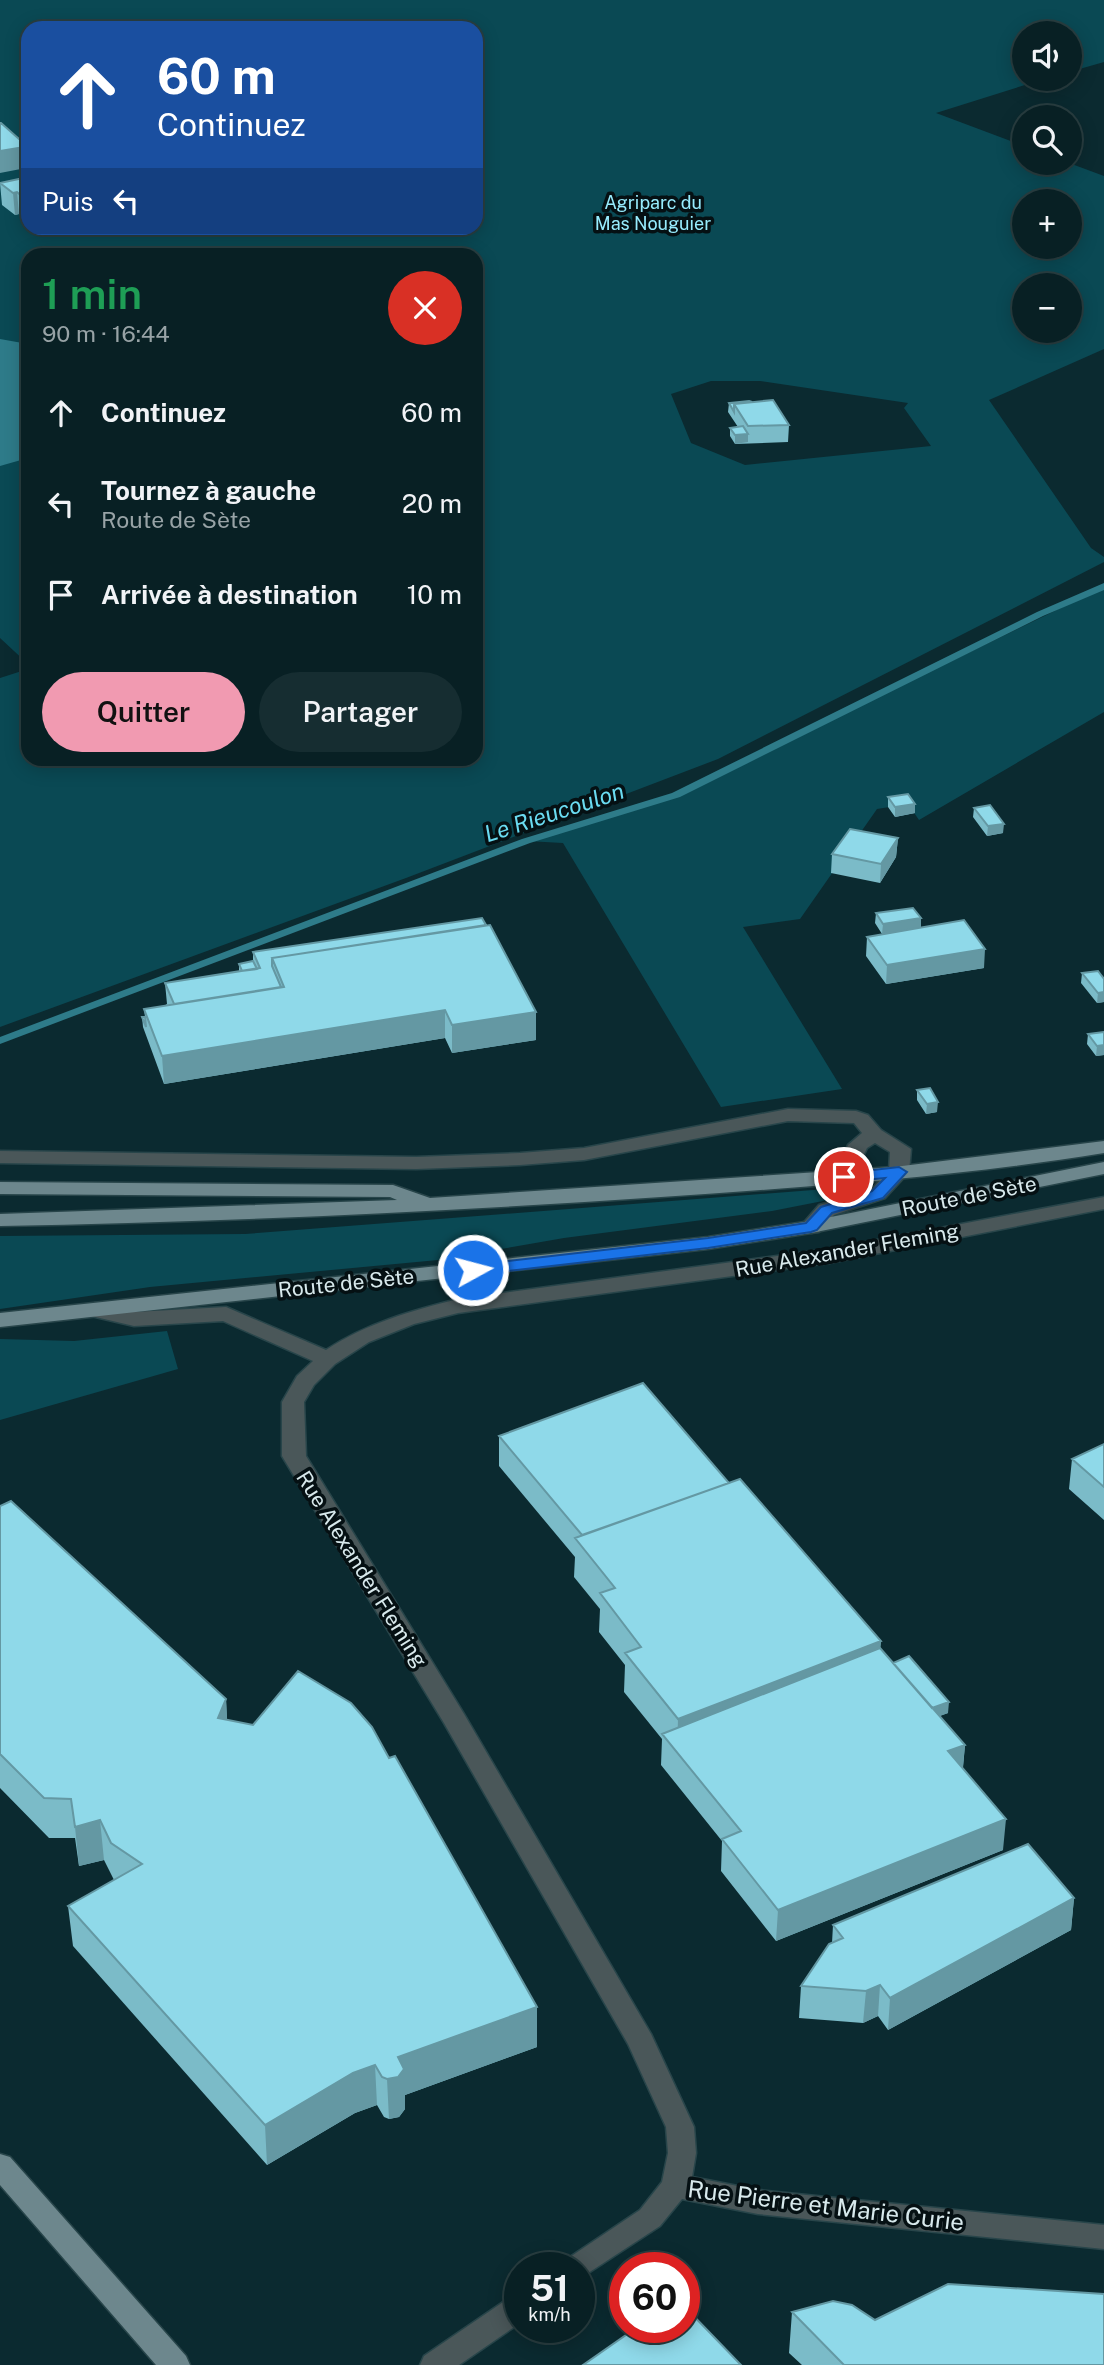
<!DOCTYPE html>
<html lang="fr">
<meta charset="utf-8">
<style>
:root{--surface:#082024;--page:#162d31;--text:#f1f3f6;--muted:#98a3a6;--line:#293e41;--accent:#f19ab1}
body{margin:0;font-family:"Public Sans",sans-serif;background:var(--page);color:var(--text);height:100vh;display:flex;flex-direction:column;font-size:26px;white-space:nowrap}
*{box-sizing:border-box;margin:0}
p{font-size:23px;color:var(--muted)}
.icon{flex:none;width:38px;height:38px;fill:none;stroke:currentColor;stroke-width:2;stroke-linecap:round;stroke-linejoin:round}
.map{position:relative;flex:1;overflow:hidden}
.side{position:absolute;left:21px;top:248px;width:462px;height:518px;display:flex;flex-direction:column;background:var(--surface);border-radius:21px;box-shadow:0 4px 18px #0003,0 0 0 2px var(--line)}
.side>*{flex:none}
.guide{position:absolute;left:21px;top:21px;width:462px;height:214px;border-radius:21px;box-shadow:0 4px 18px #0003,0 0 0 2px var(--line);background:#1a4fa0;color:#fff;overflow:hidden}
.fabs{position:absolute;left:1012px;top:21px;display:grid;gap:14px}
.fabs a{display:grid;place-items:center;width:70px;height:70px;border-radius:50%;background:var(--surface);box-shadow:0 4px 18px #0003,0 0 0 2px var(--line);font-size:35px}
.speed{position:absolute;left:504px;top:2252px;display:flex;gap:14px;font-size:35px;font-weight:700;text-align:center}
.speed>*{display:grid;place-content:center;width:91px;height:91px;border-radius:50%;background:var(--surface);box-shadow:0 4px 18px #0003,0 0 0 2px var(--line);line-height:1}
.speed small{font-size:18px;font-weight:400}
.speed .limit{border:10px solid #d22;background:#fff;color:#111}
.pin{position:absolute;display:grid;place-items:center;width:60px;height:60px;color:#fff;margin:-30px;border:4px solid #fff;border-radius:50%;box-shadow:0 2px 7px #0007}
.me{position:absolute;width:77px;margin:-38px;rotate:83deg;stroke-linejoin:round;filter:drop-shadow(0 0 5px #0008)}
.turn{display:flex;align-items:center;gap:24px;height:147px;padding:0 21px;font-size:32px}
.turn .icon{width:91px;height:91px;stroke-width:2.5}
.turn b{display:block;font-size:49px;line-height:60px}
.then{display:flex;align-items:center;height:66px;padding:0 21px;background:#0003;gap:14px;font-size:26px}
.round{display:grid;place-items:center;flex:none;width:74px;height:74px;border-radius:37px;background:var(--page)}
.headline{display:flex;align-items:center;justify-content:space-between;height:119px;padding:0 21px}
h1{font-size:42px;font-weight:600;line-height:52px;color:#1e9e55}
.primary-button{display:flex;gap:14px;margin-top:auto;padding:14px 21px}
.primary-button a{flex:1;height:80px;border-radius:42px;background:var(--accent);color:#111;font-size:28px;font-weight:600;line-height:80px;text-align:center}
.primary-button a+a{background:var(--page);color:var(--text)}
ul{padding:0;list-style:none}
li{display:flex;align-items:center;gap:21px;height:91px;padding:0 21px}
li div{flex:1}
li b{display:block;font-size:26px}
li em{font-style:normal}
.map>svg:first-child{display:block}
.green{fill:#0a4954;fill-rule:evenodd}
.water{fill:#2e7b89}
.lines{fill:none;stroke-linecap:round;stroke-linejoin:round}
.stream{fill:#2e7b89;fill-rule:evenodd}
.street-casing{stroke:#28454a;stroke-width:3}
.primary-casing{stroke:#28454a;stroke-width:3}
.street{fill:#4a5759;fill-rule:evenodd}
.primary{fill:#6d878d;fill-rule:evenodd}
.wall{fill:#7bbbc8}
.shaded-wall{fill:#6498a3}
.building{fill:#8fd9e9;stroke:#6498a3;stroke-width:2}
.route{fill:#1a73e8;stroke:#114b97;stroke-width:2}
.labels{text-anchor:middle;dominant-baseline:central;stroke-width:7;stroke-linejoin:round;paint-order:stroke}
.far-park-label{font-size:18px;fill:#97ecfe;stroke:#051013}
.street-label{font-size:21px;fill:#d8e9ec;stroke:#051013}
.water-label{font-size:23px;font-style:italic;fill:#6adbf1;stroke:#051013}
.near-street-label{font-size:24px;fill:#d8e9ec;stroke:#051013}
</style>
<div class="map">
<svg width="1104" height="2365" viewBox="0 0 1104 2365">
<rect width="100%" height="100%" fill="#0b2a30"/>
<path class="green" d="M0,0h1104v62l-35,10v-39h-45v46h20l-108,34 88,33v17h45l35,13v173l-115,51 102,148 13,9v5l-386,197 -312,119 -406,149v-349l28,-9v91h448v-504h-448v408l-28,-26zM28,28h448v200h-448zM1024,201h45v46h-45zM1024,285h45v46h-45zM711,381h49l148,22 -4,5 27,38 -186,19 -54,-22 -20,-49z
M1104,587v125l-185,108 -11,-16 -31,5 -77,110 -57,8 99,162 -121,18 -158,-264 -37,-2 150,-46z
M839,1188l-11,12 -56,11 -208,27 -126,22 -288,27 -150,22v-73l245,-2z
M167,1331l11,38 -178,51v-81l74,2z"/>
<path class="water" d="M0,339l28,5v114l-28,8z"/>
<g class="lines">
<path class="stream" d="M1104,583v7l-61,26 -363,181 -150,46 -530,201v-7l522,-198 150,-46 365,-181z"/>
<g class="street-casing">
<path id="street" d="M788,1109l68,2 12,4 13,15 30,19 -2,23 -24,26 -51,17 -15,17 -8,1 -11,-6 19,-22 52,-15 18,-19 1,-19 -15,-9 -8,5 -16,33h-14l-3,-4 14,-32 14,-12 -8,-10 -66,-2 -204,39 -64,5 -104,4 -416,-6v-12l416,6 104,-4 64,-5z
M1104,1197v12l-275,54 -371,50 -44,11 -45,18 -34,22 -21,21 -10,17 2,54 158,258 187,320 43,93 2,26 -4,24 66,13 346,35v24l-346,-35 -76,-15 -22,27 -81,53v-11h-17l5,-9 73,-49 22,-28 6,-29 -2,-26 -38,-83 -184,-321 -162,-267v-54l15,-26 16,-15 -90,-40 -89,5 -47,-11 -3,-5 11,-7 39,9 92,-5 100,43c41,-27 85,-39 132,-51l371,-50z
M520,2295v28l-61,42h-39l4,-9 85,-58z"/>
</g>
<g class="primary-casing">
<path id="primary" d="M1104,1141v12c-147,24 -295,34 -443,44 -220,15 -440,25 -661,29v-12l397,-14 -7,-3 -390,-3v-12l393,3 37,13 464,-31z
M1104,1162v12l-293,59 -103,16 -708,78v-14l708,-76 103,-16z
M0,2154l10,3 176,199 4,9h-34l-156,-180z"/>
</g>
<use href="#street" class="street"/>
<use href="#primary" class="primary"/>
</g>
<path class="wall" d="M28,137v33l-2,-2 -7,-29z
M28,177v44l-9,-7 -4,1 -13,-10 -2,-22z
M749,401l40,24 -1,17 -53,2 -5,-8v-8l8,-1 -10,-15 1,-9z
M888,797l27,7v9l-20,4 -7,-10z
M974,808l29,25 -16,3 -14,-19z
M898,838l-2,19 -16,26 -49,-10 1,-19z
M876,913l45,15 63,40 -98,16 -20,-28 1,-19 15,-3 -7,-11z
M253,952l283,60v28l-84,13 -7,-15 -281,46 -21,-57 -1,-10h3l-1,-8 20,-3 3,-2 -2,-21 74,-11v-8l14,-3z
M1082,973l22,6v23l-7,1 -16,-20z
M1104,1032v23l-8,1 -9,-12 1,-10z
M917,1090l20,22 -11,2 -9,-14z
M499,1436l230,47 152,158 -1,7 13,15 55,50 -9,3 26,29 -2,23 40,82 -227,91 -55,-70 1,-30 -61,-76 1,-26 -38,-47 1,-27 -26,-33 1,-23 -26,-32 1,-20 -76,-91z
M1104,1444v76l-35,-31 3,-30z
M0,1506l226,193 1,21 310,327 -132,48v14l-6,8 -10,2 -5,-2 -7,-12 -22,8 -88,52 -194,-219 -5,-40 46,-26 -10,-20 -25,6 -4,-28h-26l-49,-50z
M1074,1898l-3,32 -183,100 -10,-14 -15,7 -64,-5 2,-32 31,-43 1,-18z
M792,2312l83,8 229,45h-302l-13,-12z"/>
<path class="shaded-wall" d="M24,147l2,21 -26,5v-22z
M17,192l2,22 -4,1 -2,-22z
M28,199v23l-2,-22z
M748,434v8l-13,2v-9z
M915,804v9l-20,4v-10z
M1004,824l-1,9 -16,3 1,-10z
M898,838l-2,19 -16,26 1,-19z
M921,918v10l-39,6 1,-10z
M985,949l-1,19 -98,16 1,-19z
M1104,992v10l-7,1 1,-10z
M445,1010v28l-281,46 -2,-28z
M536,1012v28l-84,13v-28z
M1104,1045v10l-8,1 1,-10z
M938,1102l-1,10 -11,2 1,-10z
M881,1641l-3,38 -201,74 1,-34z
M226,1699l2,39 -10,-20z
M949,1702l-1,11 -31,12 1,-11z
M965,1745l-3,31 -14,-25z
M1006,1819l-3,31 -227,91 2,-31z
M100,1820l4,40 -25,6 -4,-39z
M1074,1898l-3,32 -183,100 2,-32z
M880,1985l-2,31 -15,7 3,-32z
M537,2007v40l-132,48v14l-6,8 -10,2 -2,-40 11,-22z
M375,2065l2,40 -22,8 -88,52 -2,-40 88,-52z"/>
<path class="building" d="M0,123h1l18,16 9,-2v12l-4,-2 -24,4z
M28,177v22l-2,1 -9,-8 -4,1 -13,-10z
M773,400l16,25 -41,1 -14,-22z
M749,401l3,1 -18,2v8l-5,-9z
M743,426l5,8 -13,1 -5,-7z
M908,794l7,10 -20,3 -7,-10z
M990,805l14,19 -16,2 -14,-18z
M850,829l48,9 -17,26 -49,-10z
M913,908l8,10 -38,6 -7,-11z
M482,918l4,7 -214,33v8l9,21 -107,17 -9,-21 95,-15 -7,-16z
M964,920l21,29 -98,16 -20,-28z
M490,925l46,87 -84,13 -7,-15 -283,46 -18,-47 140,-22 -12,-29z
M253,961l4,8 -15,2 -3,-7z
M1098,971l6,8v13l-6,1 -16,-20z
M142,1017h3l1,10z
M1104,1032v13l-7,1 -9,-12z
M930,1088l8,14 -11,2 -10,-14z
M643,1383l86,100 -147,52 -83,-99z
M1104,1444v43l-32,-28z
M740,1479l141,162 -203,78 -53,-66 16,-6 -41,-54 15,-5 -40,-50z
M11,1501l215,198 -8,19 35,7 45,-54 53,32 21,24 17,31 6,-2 142,251 -139,50 6,12 -6,8 -11,2 -5,-2 -7,-12 -22,8 -88,52 -197,-219 74,-42 -31,-21 -11,-23 -25,7 -4,-28 -27,-1 -44,-44v-248z
M880,1648l85,97 -17,6 58,68 -228,91 -56,-71 19,-8 -79,-97z
M909,1656l40,46 -17,6 -39,-45z
M1028,1844l46,54 -184,100 -10,-13 -14,6 -65,-5 28,-42 14,-6 -10,-13z
M948,2284l156,10v71h-260l-52,-53 41,-11 19,4 23,15z
M684,2306l57,59h-158l53,-37h48z"/>
<path class="route" d="M899,1167l8,5 -24,26 -51,15 -15,17 -6,2 -103,16 -235,27 -8,-5 8,-5 235,-27 98,-15 15,-16 51,-16 13,-13 -41,4 -8,-5 2,-3z"/>
<g class="labels">
<g class="far-park-label">
<text x="653" y="202">Agriparc du<tspan x="653" dy="21">Mas Nouguier</tspan></text>
</g>
<g class="street-label">
<text transform="translate(969 1196) rotate(-11)">Route de Sète</text>
<text transform="translate(847 1250) rotate(-10)">Rue Alexander Fleming</text>
<text transform="translate(346 1283) rotate(-6)">Route de Sète</text>
<text transform="translate(362 1569) rotate(58)">Rue Alexander Fleming</text>
</g>
<g class="water-label">
<text transform="translate(554 812) rotate(-18)">Le Rieucoulon</text>
</g>
<g class="near-street-label">
<text transform="translate(826 2205) rotate(7)">Rue Pierre et Marie Curie</text>
</g>
</g>
</svg>
<div class="fabs">
<a><svg class="icon" aria-label="sound" viewBox="0 0 24 24"><path d="M4 9h4l5-4v14l-5-4H4zM17 9q2 3 0 6"/></svg></a>
<a><svg class="icon" aria-label="search" viewBox="0 0 24 24"><circle cx="10" cy="10" r="6"/><path d="M15 15l6 6"/></svg></a>
<a>+</a>
<a>−</a>
</div>
<div class="speed"><div>51<small>km/h</small></div><div class="limit">60</div></div>
<div class="pin" style="left:844px;top:1177px;background:#d93025"><svg class="icon" aria-label="arrive" viewBox="0 0 24 24"><path d="M6 21V4h12l-3 4 3 4H6"/></svg></div>
<svg class="me" style="left:473px;top:1270px" viewBox="-20 -20 40 40"><circle r="17" fill="#1a73e8" stroke="#fff" stroke-width="3"/><path d="M0-11L8 9 0 5-8 9z" fill="#fff"/></svg>
<div class="guide">
<div class="turn"><svg class="icon" aria-label="ahead" viewBox="0 0 24 24"><path d="M12 20V5M6 11l6-6 6 6"/></svg><div><b>60 m</b>Continuez</div></div>
<div class="then">Puis<svg class="icon" aria-label="left" viewBox="0 0 24 24"><path d="M17 20v-9H6M10 6l-5 5 5 5"/></svg></div>
</div>
<section class="side">
<div class="headline"><div><h1>1 min</h1><p>90 m · 16:44</p></div><a class="round" style="background:#d93025;color:#fff"><svg class="icon" aria-label="close" viewBox="0 0 24 24"><path d="M6 6l12 12M18 6L6 18"/></svg></a></div>
<ul>
<li><svg class="icon" aria-label="ahead" viewBox="0 0 24 24"><path d="M12 20V5M6 11l6-6 6 6"/></svg><div><b>Continuez</b></div><em>60 m</em></li>
<li><svg class="icon" aria-label="left" viewBox="0 0 24 24"><path d="M17 20v-9H6M10 6l-5 5 5 5"/></svg><div><b>Tournez à gauche</b><p>Route de Sète</p></div><em>20 m</em></li>
<li><svg class="icon" aria-label="arrive" viewBox="0 0 24 24"><path d="M6 21V4h12l-3 4 3 4H6"/></svg><div><b>Arrivée à destination</b></div><em>10 m</em></li>
</ul>
<div class="primary-button"><a>Quitter</a><a>Partager</a></div>
</section>
</div>
